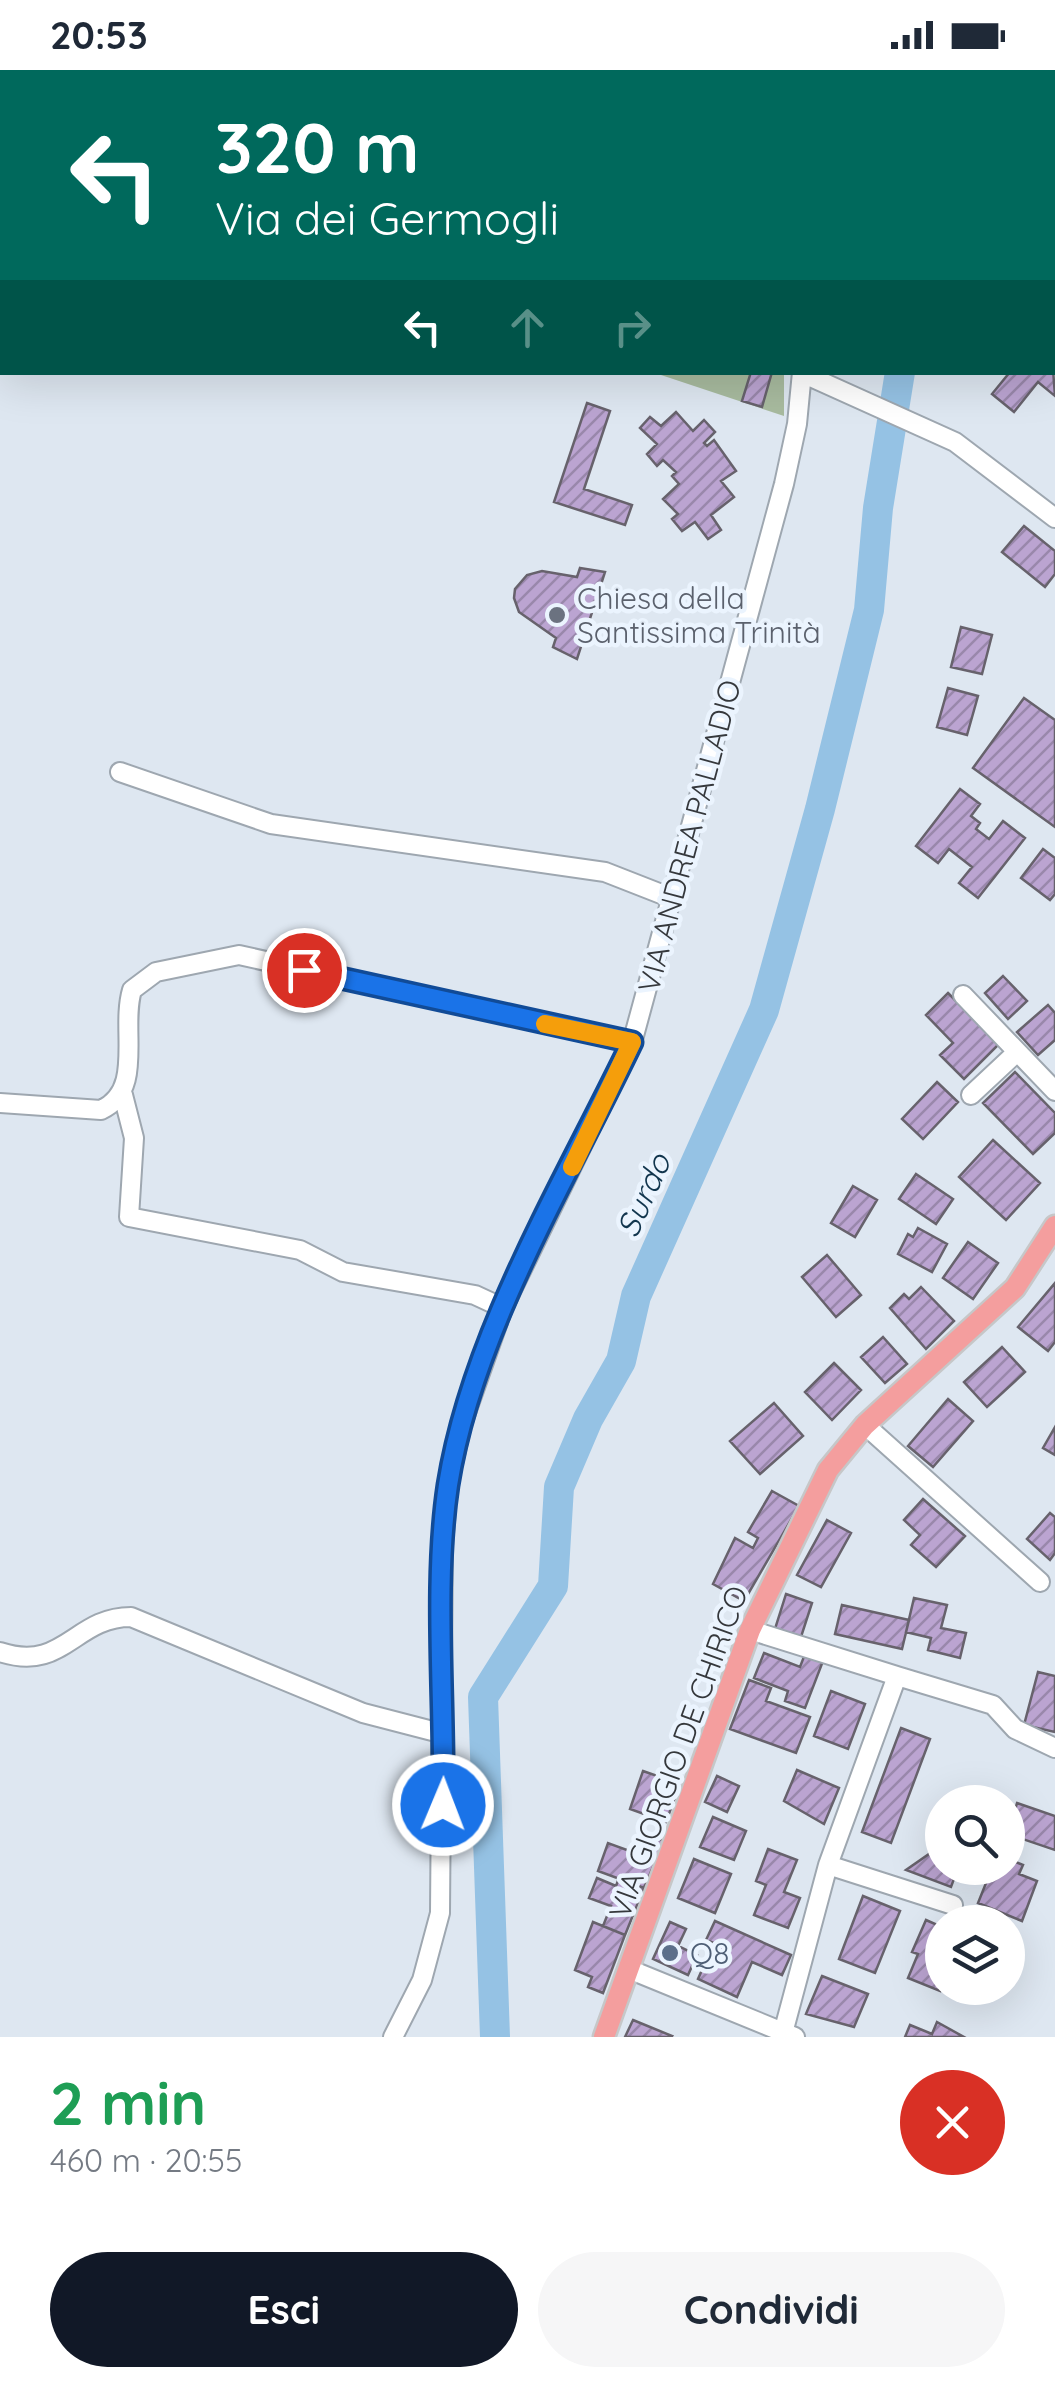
<!DOCTYPE html>
<html lang="it">
<meta charset="utf-8">
<style>
:root{--surface:#fff;--page:#f6f6f7;--text:#1f2937;--muted:#747a83;--accent:#111827}
body{margin:0;font-family:Quicksand,sans-serif;background:var(--page);color:var(--text);height:100vh;display:flex;flex-direction:column;font-size:38px;white-space:nowrap}
*{box-sizing:border-box;margin:0}
p{font-size:32px;color:var(--muted)}
.icon{flex:none;width:55px;height:55px;fill:none;stroke:currentColor;stroke-width:2;stroke-linecap:round;stroke-linejoin:round}
.map{position:relative;height:1967px;overflow:hidden}
.side{display:flex;flex-direction:column;background:var(--surface);flex:1}
.side>*{flex:none}
.top-card{position:absolute;left:0px;top:0px;width:1055px;height:305px;box-shadow:0 10px 40px #0002;background:#00695c;color:#fff;overflow:hidden}
.tools{position:absolute;left:925px;top:1715px;display:grid;gap:20px}
.tools a{display:grid;place-items:center;width:100px;height:100px;border-radius:50%;background:var(--surface);box-shadow:0 10px 40px #0002;font-size:50px}
.pin{position:absolute;display:grid;place-items:center;width:85px;height:85px;color:#fff;margin:-42px;border:5px solid #fff;border-radius:50%;box-shadow:0 2px 10px #0007}
.me{position:absolute;width:110px;margin:-55px;rotate:1deg;stroke-linejoin:round;filter:drop-shadow(0 0 8px #0008)}
.turn{display:flex;align-items:center;gap:35px;height:210px;padding:0 50px;font-size:45px}
.turn .icon{width:130px;height:130px;stroke-width:2.5}
.turn b{display:block;font-size:70px;line-height:85px}
.lanes{display:flex;align-items:center;height:95px;padding:0 50px;background:#0003;justify-content:center;gap:50px;direction:ltr}
.lanes .off{opacity:.35}
.round{display:grid;place-items:center;flex:none;width:105px;height:105px;border-radius:52px;background:var(--page)}
.head{display:flex;align-items:center;justify-content:space-between;height:170px;padding:0 50px}
h1{font-size:60px;font-weight:700;line-height:75px;color:#1e9e55}
.action{display:flex;gap:20px;margin-top:auto;padding:20px 50px}
.action a{flex:1;height:115px;border-radius:60px;background:var(--accent);color:#fff;font-size:40px;font-weight:700;line-height:115px;text-align:center}
.action a+a{background:var(--page);color:var(--text)}
.status{display:flex;justify-content:space-between;align-items:center;height:70px;padding:0 50px;background:var(--surface);direction:ltr}
.status svg{height:28px;fill:currentColor}
.map>svg:first-child{display:block}
.pitch{fill:#a8bb9f}
.lines{fill:none;stroke-linecap:round;stroke-linejoin:round}
.river{stroke:#95c2e4;stroke-width:30}
.building{fill:url(#building-hatch);stroke:#67626c;stroke-width:2.5}
.minor-casing{stroke:#9ea7b0;stroke-width:22}
.major-casing{stroke:#c6c7c8;stroke-width:25}
.minor{stroke:#fff;stroke-width:18}
.major{stroke:#f49e9e;stroke-width:20}
.route-casing{stroke:#114b97;stroke-width:25}
.route{stroke:#1a73e8;stroke-width:18}
.slow{stroke:#f59e0b;stroke-width:18}
.worship-dot{fill:#6b7280;stroke:#ebf4fe;stroke-width:4}
.service-dot{fill:#5c6f8a;stroke:#ebf4fe;stroke-width:4}
.labels{text-anchor:middle;dominant-baseline:central;stroke-width:9;stroke-linejoin:round;paint-order:stroke}
.worship-label{font-size:30px;fill:#5b616d;stroke:#ebf4fe;text-anchor:start}
.street-label{font-size:30px;fill:#35383c;stroke:#ebf4fe}
.service-label{font-size:30px;fill:#4e5e75;stroke:#ebf4fe;text-anchor:start}
.water-label{font-size:32px;font-style:italic;fill:#11354d;stroke:#ebf4fe}
</style>
<div class="status"><b>20:53</b><svg viewBox="0 0 49 12"><path d="M0 12V9h3v3zM5 12V6h3v6zM10 12V3h3v9zM15 12V0h3v12zM26 1h20v11H26zM47 4h2v5h-2z"/></svg></div>
<div class="map">
<svg width="1055" height="1967" viewBox="0 0 1055 1967">
<defs>
<pattern id="building-hatch" width="6" height="6" patternUnits="userSpaceOnUse" patternTransform="scale(2.5)"><rect width="6" height="6" fill="#bba4d1"/><path d="M-1 1l2-2M0 6l6-6M5 7l2-2" fill="none" stroke="#9987ab"/></pattern>
</defs>
<rect width="100%" height="100%" fill="#dee7f1"/>
<path class="pitch" d="M655,303h129v43z"/>
<g class="lines">
<path class="river" d="M924,2l2,-2
M495,1967l-12,-340 70,-111 6,-99 29,-68 33,-58 15,-65 128,-286 56,-201 49,-199 9,-102 22,-136"/>
</g>
<path class="building" d="M1052,286l3,40 -17,-14 -24,30 -22,-18 18,-22h42z
M751,302h21l-10,35 -20,-6z
M587,333l23,8 -26,78 48,16 -7,20 -71,-23z
M676,342l17,19 11,-11 11,12 -11,11 3,3 7,-6 22,31 -15,10 13,16 -23,18 10,15 -13,9 -13,-17 -13,9 -10,-12 6,-5 -15,-15 16,-15 -7,-8 4,-4 -13,-12 -6,6 -10,-12 10,-10 -17,-16 10,-11 11,9z
M1024,456l31,25v23l-10,13 -43,-35z
M580,498l25,4 -28,87 -24,-12 3,-9 -37,-26 -5,-14 1,-9 12,-14 15,-4 35,6z
M961,557l31,8 -10,39 -31,-7z
M948,618l30,8 -11,39 -30,-8z
M1024,628l31,22v107l-82,-59z
M960,719l20,15 -9,12 9,7 -4,6 13,10 14,-18 22,17 -47,60 -19,-15 13,-16 -23,-18 -11,14 -22,-17z
M1043,779l12,9v36l-5,6 -29,-22z
M1003,906l24,25 -19,18 -23,-26z
M948,923l51,51 -35,35 -24,-24 13,-12 -27,-28z
M1048,935l7,8v27l-17,15 -21,-23z
M1015,1002l40,41v20l-22,21 -50,-51z
M937,1012l21,20 -35,37 -21,-20z
M993,1070l47,43 -34,37 -47,-43z
M916,1104l37,25 -17,25 -37,-25z
M853,1116l24,14 -22,37 -24,-14z
M918,1158l29,16 -15,28 -34,-18 10,-20 5,3z
M968,1172l30,21 -25,36 -30,-21z
M827,1185l34,40 -25,22 -34,-40z
M1055,1213v59l-7,9 -30,-24z
M921,1217l33,34 -28,28 -36,-41 14,-14 5,5z
M883,1267l24,27 -22,19 -24,-26z
M1002,1277l23,25 -38,35 -23,-25z
M834,1293l27,27 -29,30 -27,-28z
M948,1329l25,22 -40,46 -25,-21z
M774,1333l29,33 -43,38 -30,-33z
M1055,1357v28l-12,-7z
M772,1421l27,15 -55,95 -31,-17 22,-46 18,10 5,-10 -10,-6z
M923,1429l42,37 -29,31 -25,-22 9,-10 -16,-15z
M1050,1443l5,4v36l-5,7 -23,-21z
M827,1450l24,13 -30,54 -24,-12z
M786,1524l26,9 -11,34 -26,-8z
M914,1528l33,7 -6,23 25,5 -6,25 -32,-8 3,-12 -25,-6z
M842,1535l67,15 -7,29 -67,-15z
M764,1583l36,14 5,-13 18,7 -18,47 -20,-7 3,-10 -34,-13z
M1038,1602l17,4v56l-31,-7z
M749,1610l22,8 -5,13 44,16 -14,36 -66,-24z
M831,1621l34,13 -17,45 -34,-13z
M901,1658l29,11 -39,104 -29,-11z
M797,1700l42,18 -15,36 -40,-23z
M643,1701l37,13 -14,38 -36,-13z
M717,1706l22,10 -12,26 -22,-10z
M1017,1733l38,13v34l-47,-16z
M713,1747l33,14 -12,29 -34,-13z
M651,1765l13,6 -20,47 -46,-17 10,-28 27,10z
M942,1775v23h16l-7,19 -45,-17z
M768,1779l29,11 -13,32 16,6 -12,30 -34,-13 12,-30 -10,-4z
M694,1789l37,15 -16,39 -37,-15z
M1008,1789l15,6 -4,9 18,7 -15,40 -44,-18 14,-35h16z
M597,1808l19,8 3,-8 25,10 -19,47 -22,-9 8,-20 -22,-8z
M863,1826l37,15 -25,62 -36,-14z
M926,1850l16,7 -2,64 -32,-13 10,-24 -6,-2z
M715,1851l76,34 -9,20 -30,-13 -15,35 -39,-18 16,-36 -8,-3z
M593,1852l32,13 -22,58 -15,-6 4,-10 -17,-7z
M670,1852l16,7 -8,17 19,9 -9,20 -35,-16z
M822,1906l46,18 -14,33 -48,-13z
M633,1950l39,16 -1,1h-46z
M937,1952l27,15h-59l5,-12 22,9z"/>
<g class="lines">
<g class="minor-casing">
<path id="minor" d="M789,2l1,-2
M802,303l153,69 100,76
M120,702l151,52 334,48 69,27
M963,925l92,96
M123,1025l11,43 -5,79 171,33 43,22 132,23 28,13
M971,1025l46,-43
M0,1033l101,7c44,-20 19,-80 31,-120l24,-18 83,-17 393,88
M865,1355l175,157
M750,1560l147,46 -69,189 -45,168
M0,1582c64,21 74,-35 131,-35l232,96 81,21
M897,1606l96,29 22,24 40,19
M828,1795l125,40
M631,1900l164,67
M393,1967l29,-57 18,-67 3,-368 5,-60 14,-61 41,-116 129,-265 152,-559 13,-60 5,-52"/>
</g>
<g class="major-casing">
<path id="major" d="M604,1967l146,-407 78,-160 37,-45 150,-137 40,-62"/>
</g>
<use href="#minor" class="minor"/>
<use href="#major" class="major"/>
</g>
<g class="lines">
<g class="route-casing">
<path id="route" d="M304,900l328,72c-66,138 -160,291 -184,443 -15,99 -3,218 -5,320"/>
</g>
<use href="#route" class="route"/>
<path class="slow" d="M545,954l87,18 -60,125"/>
</g>
<circle class="worship-dot" cx="557" cy="545" r="10"/>
<circle class="service-dot" cx="670" cy="1883" r="10"/>
<g class="labels">
<g class="worship-label">
<text x="577" y="528">Chiesa della<tspan x="577" dy="34">Santissima Trinità</tspan></text>
</g>
<g class="street-label">
<text transform="translate(689 766) rotate(-75)">VIA ANDREA PALLADIO</text>
<text transform="translate(678 1682) rotate(-70)">VIA GIORGIO DE CHIRICO</text>
</g>
<g class="service-label">
<text x="690" y="1883">Q8</text>
</g>
<g class="water-label">
<text transform="translate(643 1125) rotate(-66)">Surdo</text>
</g>
</g>
</svg>
<div class="tools">
<a><svg class="icon" aria-label="search" viewBox="0 0 24 24"><circle cx="10" cy="10" r="6"/><path d="M15 15l6 6"/></svg></a>
<a><svg class="icon" aria-label="layers" viewBox="0 0 24 24"><path d="M12 4l9 5-9 5-9-5zM3 14l9 5 9-5"/></svg></a>
</div>
<div class="pin" style="left:304px;top:900px;background:#d93025"><svg class="icon" aria-label="arrive" viewBox="0 0 24 24"><path d="M6 21V4h12l-3 4 3 4H6"/></svg></div>
<svg class="me" style="left:443px;top:1735px" viewBox="-20 -20 40 40"><circle r="17" fill="#1a73e8" stroke="#fff" stroke-width="3"/><path d="M0-11L8 9 0 5-8 9z" fill="#fff"/></svg>
<div class="top-card">
<div class="turn"><svg class="icon" aria-label="left" viewBox="0 0 24 24"><path d="M17 20v-9H6M10 6l-5 5 5 5"/></svg><div><b>320 m</b>Via dei Germogli</div></div>
<div class="lanes"><svg class="icon" aria-label="left" viewBox="0 0 24 24"><path d="M17 20v-9H6M10 6l-5 5 5 5"/></svg><svg class="icon off" aria-label="ahead" viewBox="0 0 24 24"><path d="M12 20V5M6 11l6-6 6 6"/></svg><svg class="icon off" aria-label="right" viewBox="0 0 24 24"><path d="M7 20v-9h11M14 6l5 5-5 5"/></svg></div>
</div>
</div>
<section class="side">
<div class="head"><div><h1>2 min</h1><p>460 m · 20:55</p></div><a class="round" style="background:#d93025;color:#fff"><svg class="icon" aria-label="close" viewBox="0 0 24 24"><path d="M6 6l12 12M18 6L6 18"/></svg></a></div>
<div class="action"><a>Esci</a><a>Condividi</a></div>
</section>
